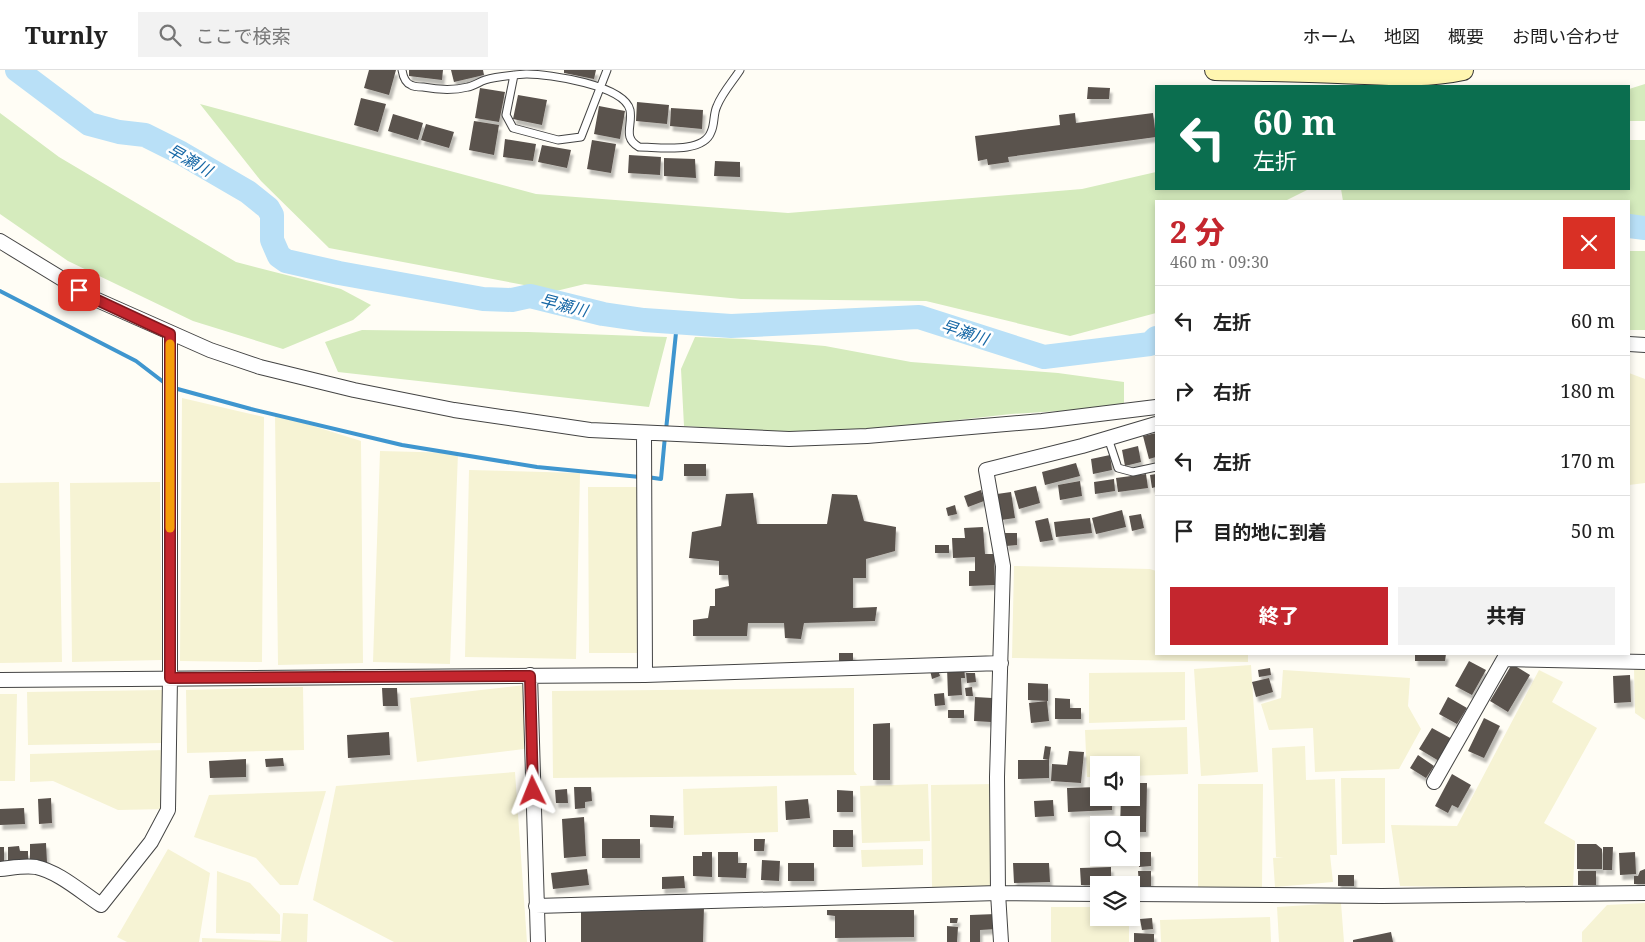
<!DOCTYPE html>
<html lang="ja">
<meta charset="utf-8">
<style>
:root{--surface:#fff;--page:#f2f2f2;--text:#222;--muted:#767676;--line:#e0e0e0;--accent:#c4262e}
body{margin:0;font-family:"Noto Serif","Noto Sans JP",serif;background:var(--page);color:var(--text);height:100vh;display:flex;flex-direction:column;font-size:19px;white-space:nowrap}
*{box-sizing:border-box;margin:0}
p{font-size:16px;color:var(--muted)}
.icon{flex:none;width:28px;height:28px;fill:none;stroke:currentColor;stroke-width:2;stroke-linecap:round;stroke-linejoin:round}
.map{position:relative;flex:1;overflow:hidden}
.sheet{position:absolute;left:1155px;top:130px;width:475px;height:455px;display:flex;flex-direction:column;background:var(--surface);border-radius:0px;box-shadow:0 2px 8px #0003}
.sheet>*{flex:none}
.top-card{position:absolute;left:1155px;top:15px;width:475px;height:105px;border-radius:0px;box-shadow:0 2px 8px #0003;background:#0b6e4f;color:#fff;overflow:hidden}
.controls{position:absolute;left:1090px;top:686px;display:grid;gap:10px}
.controls a{display:grid;place-items:center;width:50px;height:50px;border-radius:0px;background:var(--surface);box-shadow:0 2px 8px #0003;font-size:25px}
.pin{position:absolute;display:grid;place-items:center;width:42px;height:42px;color:#fff;margin:-21px;border-radius:10px;box-shadow:0 2px 8px #0006}
.me{position:absolute;width:55px;margin:-28px;rotate:358deg;stroke-linejoin:round;filter:drop-shadow(0 0 4px #0008)}
.turn{display:flex;align-items:center;gap:18px;height:105px;padding:0 15px;font-size:22px}
.turn .icon{width:65px;height:65px;stroke-width:2.5}
.turn b{display:block;font-size:35px;line-height:42px}
.round{display:grid;place-items:center;flex:none;width:52px;height:52px;border-radius:0px;background:var(--page)}
.headline{display:flex;align-items:center;justify-content:space-between;height:85px;padding:0 15px}
h1{font-size:30px;font-weight:800;line-height:38px;color:var(--accent)}
.primary-button{display:flex;gap:10px;margin-top:auto;padding:10px 15px}
.primary-button a{flex:1;height:58px;border-radius:0px;background:var(--accent);color:#fff;font-size:20px;font-weight:800;line-height:58px;text-align:center}
.primary-button a+a{background:var(--page);color:var(--text)}
ul{padding:0;list-style:none}
li{display:flex;align-items:center;gap:15px;height:70px;padding:0 15px;border-top:1px solid var(--line)}
li div{flex:1}
li b{display:block;font-size:19px}
li em{font-style:normal}
header{display:flex;align-items:center;gap:30px;box-sizing:border-box;height:70px;padding:0 25px;background:var(--surface);border-bottom:1px solid var(--line)}
header strong{font-size:24px}
nav{display:flex;gap:28px;margin-inline-start:auto;font-size:18px}
.search{width:350px;height:45px;background:var(--page);display:flex;align-items:center;gap:12px;box-sizing:border-box;padding:0 18px;border-radius:0px;color:var(--muted);font-size:19px}
.map>svg:first-child{display:block}
.farmland{fill:#f6f3d4}
.green{fill:#d5ebbd}
.lines{fill:none;stroke-linecap:round;stroke-linejoin:round}
.stream{stroke:#3f96cf;stroke-width:4}
.river{stroke:#b9e0f7;stroke-width:24}
.building{fill:#5a524d;filter:url(#shadow)}
.lane-casing{stroke:#444;stroke-width:9}
.street-casing{stroke:#444;stroke-width:16}
.secondary-casing{stroke:#333;stroke-width:22}
.lane{stroke:#fff;stroke-width:7}
.street{stroke:#fff;stroke-width:14}
.secondary{stroke:#fff6b0;stroke-width:20}
.route-casing{stroke:#7f191e;stroke-width:12}
.route{stroke:#c4262e;stroke-width:9}
.slow{stroke:#f59e0b;stroke-width:9}
.labels{text-anchor:middle;dominant-baseline:central;stroke-width:5;stroke-linejoin:round;paint-order:stroke}
.water-label{font-size:16px;font-style:italic;fill:#1768a6;stroke:#fff}
</style>
<header>
<strong>Turnly</strong>
<div class="search"><svg class="icon" aria-label="search" viewBox="0 0 24 24"><circle cx="10" cy="10" r="6"/><path d="M15 15l6 6"/></svg>ここで検索</div>
<nav><a>ホーム</a><a>地図</a><a>概要</a><a>お問い合わせ</a></nav>
</header>
<div class="map">
<svg width="1645" height="872" viewBox="0 0 1645 872">
<defs>
<filter id="shadow"><feDropShadow dx="2.5" dy="5" stdDeviation="1" flood-color="#0004"/></filter>
</defs>
<rect width="100%" height="100%" fill="#fffdf5"/>
<path class="farmland" d="M1629,303l16,6v104l-16,2z
M182,328l82,19 -2,245 -82,-1z
M275,344l86,27 2,222 -85,2z
M380,381l78,2 -8,211 -77,-2z
M469,400l111,3 -4,186 -111,-2z
M59,412l3,180 -62,1v-180z
M160,412l2,178 -90,2 -2,-179z
M588,417h51l2,166h-52z
M1014,496l136,3 6,2v83h92v8l-236,-4z
M1251,595l7,107 -57,4 -7,-107z
M1634,598h11v52l-10,-7z
M1283,600l127,8 -2,28 13,23 -22,40 -84,3 -2,-44 -44,2 -8,-26 20,-6z
M1539,600l24,12 -11,20 45,26 -53,95 31,18 -2,48 -173,-3 -9,-61 66,1z
M1185,602v48l-96,3v-50z
M525,615l7,63 -115,14 -7,-64z
M303,617l1,63 -117,3 -1,-63z
M854,618v83l3,4 -304,3 -1,-87z
M162,620l1,53 -135,2 -1,-53z
M0,624h17l-2,87h-15z
M1187,657l1,47 -57,2v-11h-32v12h-12l-2,-47z
M1305,676l1,34 29,-1 2,76h-7l3,27 -58,5 -2,-29 11,-1h-8l-4,-109z
M165,680l2,59 -49,1 -65,-29 -23,1v-28z
M515,702l12,170h-133l-81,-42 23,-114z
M1341,708h44v65l-43,1z
M928,714l2,57 -68,2 -2,-57z
M994,714l1,102 -63,1 -1,-102z
M1198,714h65l-1,103h-64z
M777,716l1,46 -94,3 -1,-46z
M326,721l-28,94h-18l-24,-27 -62,-21 15,-42z
M168,779l42,24 -11,69h-72l-10,-5z
M923,779v16l-61,2 -1,-17z
M217,801l33,12 30,32v19l-64,-1z
M1341,833l3,39h-65l-2,-35z
M1645,833v39h-63v-10l25,-27z
M1051,837h48v11h30v24h-78z
M283,843l25,1 -1,28h-105v-4l79,3z
M1270,847l1,25h-110l-1,-22z"/>
<path class="green" d="M1645,14v37h-16v-32z
M200,34l336,90 252,19 294,-24 74,-17v17h153l-24,12h-129v112l-86,23 -144,-35 -185,-2 -156,-15 -29,7 -227,-43 -68,-67z
M0,43l59,44 177,105 105,27 30,16 -18,15 -70,29 -90,-28 -125,-60 -68,-47z
M1629,70h16v83h-16v-22h-286l-2,-12h288z
M1629,181h16v79h-16z
M362,260l166,2 139,5 -18,70 -311,-35 -13,-30z
M695,267l49,2 81,7 86,16 147,11 66,9v25l-113,7 -133,15 -101,3 -93,-6 -3,-57z"/>
<g class="lines">
<path class="stream" d="M0,221l136,70 30,23
M174,318l77,21 151,36 135,22 103,10
M666,360l11,-107
M647,407l14,2 4,-43"/>
<path class="river" d="M17,0l72,54 30,8 26,3 36,18 67,39 20,16 4,7v25l7,16 7,5 53,12 144,26 29,1 18,-4 73,18 41,6 87,6 188,-9 125,40 106,-13 6,-6
M1629,156l16,2"/>
</g>
<path class="building" d="M369,0h27l-7,25 -25,-7z
M409,0h34l-1,10 -33,-4z
M451,0h32l1,5 -30,7z
M564,0h32l-2,9 -30,-6z
M1088,17l22,1 -1,11h-22z
M480,18l25,4 -6,30 -24,-4z
M518,25l29,5 -5,25 -29,-6z
M361,28l25,6 -8,28 -24,-7z
M637,32l32,3 -2,19 -31,-3z
M599,36l26,5 -5,28 -26,-5z
M671,38l32,2 -1,19 -32,-3z
M1075,43l1,10 77,-10 3,24 -148,20 1,5 -21,3 -1,-6 -9,2 -3,-25 85,-11 -1,-10z
M393,44l30,9 -5,17 -30,-9z
M474,51l25,4 -5,30 -25,-5z
M426,54l28,8 -5,16 -28,-8z
M505,69l31,5 -3,17 -30,-4z
M592,70l24,4 -5,29 -24,-4z
M542,75l29,5 -4,18 -29,-6z
M629,85l32,2 -1,18 -32,-2z
M664,88l31,1 1,19 -32,-2z
M715,91l25,1v15l-26,-1z
M1156,363v24l-7,2 -6,-23z
M1138,376l3,16 -16,4 -3,-16z
M1110,385l2,15 -19,4 -2,-15z
M1076,393l4,13 -35,9 -3,-13z
M684,394h22v12h-22z
M1146,404l2,14 -30,4 -2,-14z
M1156,404v13l-4,1 -2,-13z
M1114,409l1,12 -20,3 -1,-12z
M1080,411l2,15 -22,4 -2,-15z
M1036,416l4,17 -21,6 -5,-18z
M981,420l3,11 -16,6 -4,-11z
M1011,422l4,26 -14,2 -4,-26z
M753,423l4,31h70l5,-30 25,1 7,26 32,6 -1,24 -29,8v19h-13v30l24,-1 -2,14 -71,2 -3,16 -16,-1 -1,-15h-36l-1,13h-54v-16l15,-2 2,-12h5v-17l14,-3 -1,-11h-9v-14l-30,-3 3,-26 29,-6 5,-32z
M955,435l2,9 -9,2 -2,-8z
M1122,440l4,17 -30,7 -4,-16z
M1141,444l3,14 -12,3 -3,-15z
M1048,448l5,22 -13,2 -5,-21z
M1090,448l2,15 -36,4 -2,-15z
M983,457l2,27h9l1,31 -26,1v-15h6v-14l-22,1 -1,-20h13l-1,-10z
M1005,463h12v12l-11,1z
M935,475h14v8h-14z
M839,583h14v9h-14z
M1415,584h31l-1,7h-30z
M1469,591l17,9 -14,25 -17,-9z
M1512,594l18,11 -22,37 -18,-11z
M964,596l1,12h-4l1,17 -14,1 -1,-29z
M937,597l3,9 -8,3 -2,-9z
M1270,598l1,7 -12,2 -1,-7z
M966,603h9l1,9 -9,1z
M1630,605l1,27 -17,1 -1,-27z
M1269,608l4,14 -17,5 -4,-15z
M1028,613l20,1v17l-20,-1z
M972,617l1,9h-7l-1,-8z
M382,618h15l1,18h-15z
M944,623l1,12 -10,1 -1,-12z
M975,627l17,1 -1,24 -17,-1z
M1448,627l19,11 -10,16 -18,-10z
M1055,628l15,1v9h11v11h-26z
M1047,631l2,20 -18,2 -2,-20z
M948,640h16v8h-16z
M1484,648l16,8 -16,32 -16,-7z
M890,653v57h-17v-56z
M1432,658l20,11 -13,22 -20,-12z
M389,662l1,23 -42,3 -1,-23z
M1045,676l6,1 -2,13 -6,-1z
M1069,681l15,1 -3,31 -30,-2 1,-17 15,1z
M1418,685l16,11 -8,12 -16,-10z
M283,688l1,8 -18,1 -1,-8z
M246,689v18l-36,1 -1,-17z
M1018,690h31v18l-31,1z
M1452,704l19,11 -13,23 -6,-3 -4,8 -13,-7z
M1131,713h16l-1,49h-15v-7h-11l1,-27h10z
M574,717h17l1,14 -7,1v6l-10,1z
M1099,717v11h13v12l-44,2 -1,-24z
M567,719l1,14h-12l-1,-13z
M837,720l16,1v21h-16z
M51,728l1,25 -13,1 -1,-25z
M808,729l2,19 -24,2 -1,-19z
M1053,730l1,16 -19,1 -1,-16z
M24,738l1,16 -25,1v-16z
M650,745l24,1 -1,12 -23,-1z
M584,747l2,39 -22,2 -2,-39z
M833,760h20v17h-20z
M602,769h38v19h-38z
M754,769h11l-1,12h-10z
M46,773l1,20 -17,1v-20z
M1577,774h19l6,5v20h-25z
M19,776l1,5h8v14l-20,1v-19z
M0,777h4v18h-4z
M1603,777h10l-1,23h-9z
M702,782h10v25l-19,-1v-20h9z
M718,782h20v11h9l-1,15 -28,-1z
M1138,782h13v14l-12,1z
M1635,782l1,22 -16,1 -1,-22z
M762,790l18,1 -1,20 -18,-1z
M788,793h26v18h-26z
M1013,793h36l1,19 -36,1z
M1111,797v18h-30l-1,-17z
M587,799l2,16 -36,4 -2,-16z
M1645,799v15h-11v-8h4l2,-5z
M1138,801h13v15h-12z
M1578,801h18v14h-18z
M1338,805h16v11h-16z
M684,806l1,12 -23,1v-12z
M704,837l-1,35h-122v-33z
M827,840h87v27l-79,1v-22l-8,-1z
M996,844v15l-16,1v12h-10v-27z
M950,848h8l-1,5h-7z
M1152,848l1,11 -11,1 -2,-11z
M947,856l11,1 -1,15h-10z
M1391,862l2,10h-40v-2z
M1134,863l20,1v8h-20z"/>
<g class="lines">
<g class="lane-casing">
<path id="lane" d="M402,0c1,6 3,13 9,15 3,2 8,2 12,2 16,3 29,4 45,0 6,-1 11,-5 17,-7 13,-4 28,-5 42,-6 22,0 97,11 103,36 3,16 -8,27 9,37 20,0 64,7 72,-15 4,-8 2,-18 6,-26 5,-13 16,-25 23,-36
M514,5l-8,40 7,13 45,12 23,-3 26,-67
M1108,368l10,30 15,4 23,-5"/>
</g>
<g class="street-casing">
<path id="street" d="M0,171l95,58 115,51 50,17 94,23 100,20 136,20 199,9 78,-3 175,-15 114,-14
M1629,274l16,1
M644,363l1,242
M530,605l8,267
M0,610l645,-5 356,-12
M1434,712l70,-123 141,3
M0,799c11,-1 25,-4 36,-2 23,5 45,25 65,38l50,-63 17,-32 2,-132v-344
M1131,824l251,2 263,-3
M536,836l462,-13 101,1
M1001,872l-3,-49 -1,-116 6,-211 -17,-96 96,-24 74,-22"/>
</g>
<g class="secondary-casing">
<path id="secondary" d="M1215,0c41,1 82,1 123,3 41,1 84,6 125,-3"/>
</g>
<use href="#lane" class="lane"/>
<use href="#street" class="street"/>
<use href="#secondary" class="secondary"/>
</g>
<g class="lines">
<g class="route-casing">
<path id="route" d="M79,220l16,9 75,35v344l360,-2 3,115"/>
</g>
<use href="#route" class="route"/>
<path class="slow" d="M170,274v184"/>
</g>
<g class="labels">
<g class="water-label">
<text transform="translate(190 90) rotate(29)">早瀬川</text>
<text transform="translate(564 235) rotate(14)">早瀬川</text>
<text transform="translate(965 262) rotate(18)">早瀬川</text>
</g>
</g>
</svg>
<div class="controls">
<a><svg class="icon" aria-label="sound" viewBox="0 0 24 24"><path d="M4 9h4l5-4v14l-5-4H4zM17 9q2 3 0 6"/></svg></a>
<a><svg class="icon" aria-label="search" viewBox="0 0 24 24"><circle cx="10" cy="10" r="6"/><path d="M15 15l6 6"/></svg></a>
<a><svg class="icon" aria-label="layers" viewBox="0 0 24 24"><path d="M12 4l9 5-9 5-9-5zM3 14l9 5 9-5"/></svg></a>
</div>
<div class="pin" style="left:79px;top:220px;background:#d93025"><svg class="icon" aria-label="arrive" viewBox="0 0 24 24"><path d="M6 21V4h12l-3 4 3 4H6"/></svg></div>
<svg class="me" style="left:533px;top:721px" viewBox="-20 -20 40 40"><path d="M0-17L14 15 0 8-14 15z" fill="#c4262e" stroke="#fff" stroke-width="4"/></svg>
<div class="top-card">
<div class="turn"><svg class="icon" aria-label="left" viewBox="0 0 24 24"><path d="M17 20v-9H6M10 6l-5 5 5 5"/></svg><div><b>60 m</b>左折</div></div>
</div>
<section class="sheet">
<div class="headline"><div><h1>2 分</h1><p>460 m · 09:30</p></div><a class="round" style="background:#d93025;color:#fff"><svg class="icon" aria-label="close" viewBox="0 0 24 24"><path d="M6 6l12 12M18 6L6 18"/></svg></a></div>
<ul>
<li><svg class="icon" aria-label="left" viewBox="0 0 24 24"><path d="M17 20v-9H6M10 6l-5 5 5 5"/></svg><div><b>左折</b></div><em>60 m</em></li>
<li><svg class="icon" aria-label="right" viewBox="0 0 24 24"><path d="M7 20v-9h11M14 6l5 5-5 5"/></svg><div><b>右折</b></div><em>180 m</em></li>
<li><svg class="icon" aria-label="left" viewBox="0 0 24 24"><path d="M17 20v-9H6M10 6l-5 5 5 5"/></svg><div><b>左折</b></div><em>170 m</em></li>
<li><svg class="icon" aria-label="arrive" viewBox="0 0 24 24"><path d="M6 21V4h12l-3 4 3 4H6"/></svg><div><b>目的地に到着</b></div><em>50 m</em></li>
</ul>
<div class="primary-button"><a>終了</a><a>共有</a></div>
</section>
</div>
